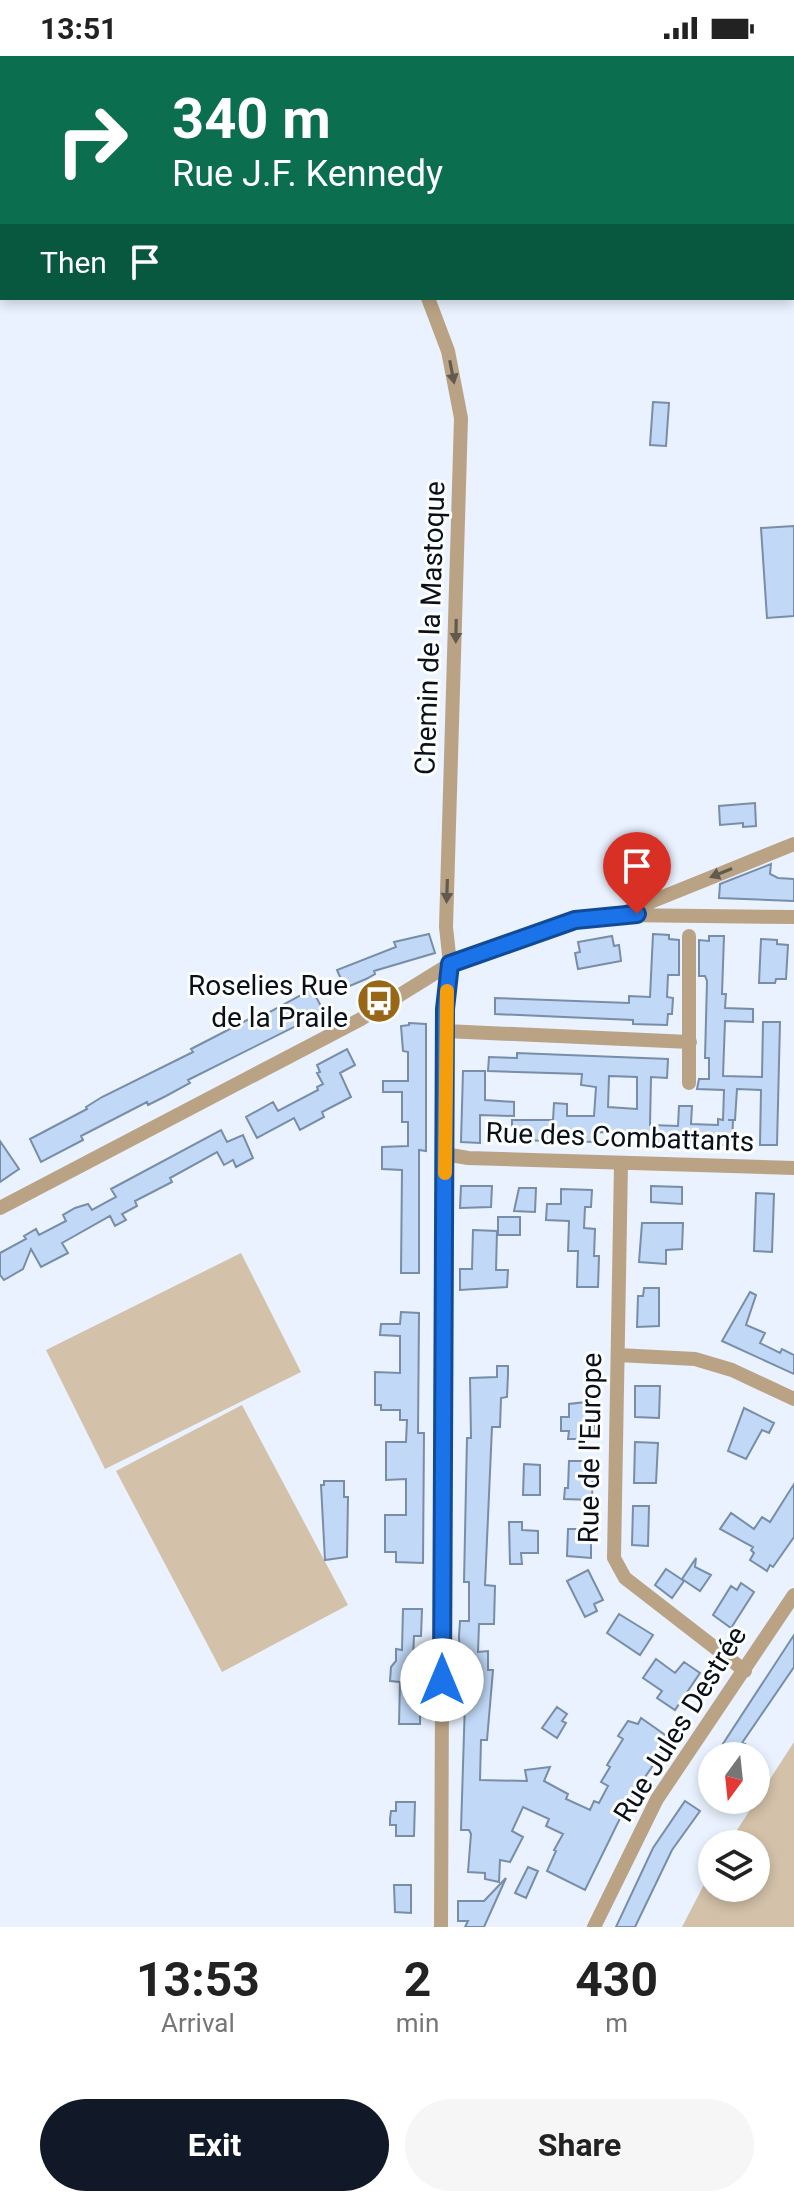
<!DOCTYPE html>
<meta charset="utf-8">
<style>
:root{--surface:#fff;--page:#f6f6f6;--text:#222;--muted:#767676;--accent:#111827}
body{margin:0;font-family:Roboto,sans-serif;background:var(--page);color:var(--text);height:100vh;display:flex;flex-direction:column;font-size:30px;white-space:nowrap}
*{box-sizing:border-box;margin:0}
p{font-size:26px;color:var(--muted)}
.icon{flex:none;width:44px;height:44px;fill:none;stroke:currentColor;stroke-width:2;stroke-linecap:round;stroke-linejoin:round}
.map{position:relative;height:1871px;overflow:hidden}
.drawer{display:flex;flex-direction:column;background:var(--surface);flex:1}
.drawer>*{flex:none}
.hud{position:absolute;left:0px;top:0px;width:794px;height:244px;box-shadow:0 4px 12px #0003;background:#0b6e4f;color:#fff;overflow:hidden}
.needle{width:52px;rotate:195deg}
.tools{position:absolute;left:698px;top:1686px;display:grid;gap:16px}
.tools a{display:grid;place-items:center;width:72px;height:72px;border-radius:50%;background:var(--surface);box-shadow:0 4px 12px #0003;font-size:40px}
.pin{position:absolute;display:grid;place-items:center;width:68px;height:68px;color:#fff;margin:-82px -34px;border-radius:50% 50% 50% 0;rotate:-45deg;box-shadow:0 0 8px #0007}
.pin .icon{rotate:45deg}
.me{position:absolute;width:88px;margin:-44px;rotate:0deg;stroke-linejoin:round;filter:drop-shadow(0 0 6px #0008)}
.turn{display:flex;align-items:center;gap:28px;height:168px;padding:0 40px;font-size:36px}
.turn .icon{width:104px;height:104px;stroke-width:2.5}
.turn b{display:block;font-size:56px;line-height:68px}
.then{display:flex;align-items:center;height:76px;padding:0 40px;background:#0003;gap:16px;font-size:30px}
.eta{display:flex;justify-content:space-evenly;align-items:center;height:136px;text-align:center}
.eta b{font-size:48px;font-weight:700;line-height:56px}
.action{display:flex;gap:16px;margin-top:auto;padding:16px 40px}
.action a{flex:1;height:92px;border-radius:48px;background:var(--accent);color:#fff;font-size:32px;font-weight:700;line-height:92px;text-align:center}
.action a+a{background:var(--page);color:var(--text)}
.status{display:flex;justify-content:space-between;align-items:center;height:56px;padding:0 40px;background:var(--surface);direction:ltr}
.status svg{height:22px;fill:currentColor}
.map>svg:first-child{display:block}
.green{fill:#d3c1a9}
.building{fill:#c1d9f6;stroke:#778da8;stroke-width:2;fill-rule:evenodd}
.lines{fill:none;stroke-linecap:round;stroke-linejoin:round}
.minor{stroke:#baa384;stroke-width:14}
.oneway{fill:#615a4f}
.route-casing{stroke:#114b97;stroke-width:20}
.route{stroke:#1a73e8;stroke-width:14}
.slow{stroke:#f59e0b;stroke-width:14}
.labels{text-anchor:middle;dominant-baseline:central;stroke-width:6;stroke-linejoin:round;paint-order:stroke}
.street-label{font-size:28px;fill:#08101a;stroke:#fefefe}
.poi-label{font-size:28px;fill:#08101a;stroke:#fefefe;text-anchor:end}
</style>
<div class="status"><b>13:51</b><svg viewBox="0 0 49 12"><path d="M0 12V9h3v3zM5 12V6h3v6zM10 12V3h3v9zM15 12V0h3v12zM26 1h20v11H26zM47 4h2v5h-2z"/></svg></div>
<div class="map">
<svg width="794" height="1871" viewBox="0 0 794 1871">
<rect width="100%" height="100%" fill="#e9f2fe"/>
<path class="green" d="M241,1197l60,119 -196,97 -59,-119z
M242,1349l106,200 -126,67 -106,-201z
M794,1686v185h-112l30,-58v19h44v-44h-28z"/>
<path class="building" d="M653,346l16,1 -3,43 -16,-1z
M794,470v90l-27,2 -6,-90z
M755,747l1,23 -13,1v-4l-23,2 -1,-19z
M771,808l-1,10 8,4 16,1v22l-75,-3 1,-14z
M429,878l6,19 -61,18 1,3 -9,5 -21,9 -8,-18 59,-23 -2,-5z
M653,878l16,1v4l10,1v35h-11l-1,22 6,1 -1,16h-4l-1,11 -34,-1v-4l-138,-6v-16l134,5v-7l21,1z
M612,880l2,10 5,-1 2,16 -43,8 -3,-16 5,-1 -2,-10z
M709,880h15l-2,58h4l-1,14 28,1v13l-28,-1 -2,55 39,1 1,-55h17l-3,123h-17l1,-55 -24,-1 -2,31h-7h5l-1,25 -84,-1 1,-11 -54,-1v10l-83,-2v-20h41l1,-17 13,1v12h27l2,-29 -15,-2 1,-11 -94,-3 1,-14 28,1v-5l151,6 -1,19 -16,-1 -1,48 28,1 1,-20h13l-1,18 27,1v-6l5,1 1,-30 -27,-1 2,-10h10v-21h-4l2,-77 -2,-5h-6v-36l10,1zM609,1020l28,1v32l-29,-2z
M761,883l16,1v4l11,1 -2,34h-10l-1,4h-16z
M312,933l12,23 -136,68 2,3 -24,13 -18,9 -1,-3 -66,34 2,4 -42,22 -11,-23 57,-30 -1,-2 16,-10 91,-45 -2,-3 62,-32 2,3z
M409,967l17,1v127l-7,-1v123h-18l1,-103 -20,-1v-22l26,-1v-24h-6v-30h-19v-11h25v-29l-5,-1 -2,-25 8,-1z
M347,993l8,16 -15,8 11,24 -29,15 2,5 -24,13 -6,-12 -37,20 -11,-21 27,-15 5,9 40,-21 -1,-3 6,-3 -6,-11 3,-1 -3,-7z
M463,1015h22v29l29,2v14l-34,-1v28l-19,-1z
M221,1074l6,12 16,-7 10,23 -17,9 -3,-7 -9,5 -7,-13 -47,26 2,4 -37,19 2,5 -15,8 4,6 -11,6 -5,-10 -48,27 6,10 -27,14 -10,-18 -8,20 -19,11 -4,-5v-22l26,-14 -2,-3 12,-7 3,6 27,-14 -3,-6 12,-7 13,-4 4,6 24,-13 -5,-8z
M0,1085l19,28 -19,13z
M461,1130h31l-1,21 -31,1z
M651,1130l31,1v17l-31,-2z
M519,1132h17l-1,24 -21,-1z
M561,1133l31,1 -1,17h-6l-1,21 11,1 -1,27h5l-1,31h-21l1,-36h-10l1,-30 -23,-1 1,-16h14z
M756,1137l18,1 -2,58 -18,-1z
M498,1161h22v18h-22z
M642,1167h41l-1,26 -16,1v14l-27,-2z
M473,1174l24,1 -1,39h12l-1,17 -47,3v-21h12z
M644,1232h15v38l-22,1 1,-31h5z
M750,1236l6,3 -10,30 19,8 -5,10 20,10 2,-4 12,6v19l-72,-33z
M401,1256l18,1 -1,120h6l-1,130 -27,-1v-10h-11v-37h21v-36l-20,1v-38h20l1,-22h-7v-10h-19v-5h-6v-33l25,1v-37l-20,-1 1,-11h19z
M497,1310h11v8l-1,23 -6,1 -1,29h-8l-7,158 10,1 -1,38h-15l-1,28 10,-1v19h5l-6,70h-6l-1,40 47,1 -2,-11 25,-3 -6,14 24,13 -2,5 24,11 4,-9 5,2 9,-17 -7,-4 9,-15 -3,-2 16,-26 -5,-3 10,-15 10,3 3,-6 30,21 -43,63 -43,88 -38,-19 9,-20 -2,-1 9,-16 -17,-8 3,-7 -26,-12 -11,24 11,6 -13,25 -10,-2 -1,22 -14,-3v-6l-17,-1 3,-38 -2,-4h-8l4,-129h-4l2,-30h-3l-1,-35 1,-15h9v-39h-5l3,-144h4l-1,-60 27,-1z
M635,1330h25l-1,32 -24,-1z
M595,1345l-1,32h-14v6h-12l1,-8h-8v-14h8v-13z
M744,1352l30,15 -5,10 -7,-3 -16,29 -18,-8z
M635,1386l23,1 -2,40h-22z
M569,1405h24l-1,39 -28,-1 1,-11h3z
M524,1408l16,1v30h-17z
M324,1425h20v16h4l-1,60 -22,3 -4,-75h3z
M794,1428v53l-21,30 -3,-2 -3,6 -17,-11 4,-7 -3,-3 2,-3 -33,-18 11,-16 23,16 8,-12 8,5z
M633,1450h16l-1,40 -16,-1z
M509,1466h13v8l16,1v22h-17l1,11h-12z
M568,1473h23v29l-24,-2z
M696,1502l-1,9 16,8 -11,16 -18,-12z
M666,1513l18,12 -12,17 -17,-13z
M588,1514l15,30 -9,4 3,7 -12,6 -18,-36z
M741,1527l13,9 -23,36 -18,-13 18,-29 6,4z
M403,1553h19l-1,27h-7l-1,22 8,1 -1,65h-21l1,-42 -10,-1 1,-14 5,-6v-12l6,1z
M619,1558l34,21 -13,20 -33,-22z
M794,1579v32l-52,76 3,1 -8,12h-22z
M656,1603l19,14 9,-11 16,11 -25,37 -18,-12 5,-7 -19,-13z
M557,1651l10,7 -5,7 4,2 -9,15 -15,-10z
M685,1745l15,10 -28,39 -37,77h-19l37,-79z
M396,1746h19l-1,34h-18v-11h-6v-6l1,-8h5z
M528,1811l10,4 -12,27 -11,-5z
M506,1822l-22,49h-19l3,-6h-10v-20h26z
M394,1829h17v28l-16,-1z"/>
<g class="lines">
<path class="minor" d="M218,0l2,2
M428,242l20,53 13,67 -15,509 4,37 -5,45 -4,918
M628,855l166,-67
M445,975l245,11
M689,1027v-147
M445,1098l23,4 326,10
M621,1108l-7,394 11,20 120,93
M0,1152l361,-189 89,-55 77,-29 48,-15 44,-5 175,2
M618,1299l77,4 37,11 62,29
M594,1871l63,-128 137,-204"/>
</g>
<defs><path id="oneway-solid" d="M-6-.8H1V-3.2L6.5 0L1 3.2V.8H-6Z" transform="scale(2)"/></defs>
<g class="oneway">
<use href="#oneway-solid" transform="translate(452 316) rotate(79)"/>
<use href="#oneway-solid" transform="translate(456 575) rotate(91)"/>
<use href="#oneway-solid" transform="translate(721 817) rotate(158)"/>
<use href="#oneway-solid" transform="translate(447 835) rotate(92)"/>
</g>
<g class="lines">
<g class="route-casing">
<path id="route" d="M442,1624l3,-671 5,-45 125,-44 62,-6"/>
</g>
<use href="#route" class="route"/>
<path class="slow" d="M445,1117l2,-182"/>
</g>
<defs>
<g id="bus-disc" transform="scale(2.3)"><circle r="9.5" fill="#976717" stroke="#fefefe"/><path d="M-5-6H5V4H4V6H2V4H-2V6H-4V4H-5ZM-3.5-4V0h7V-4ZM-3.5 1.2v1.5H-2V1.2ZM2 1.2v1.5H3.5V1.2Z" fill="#fff"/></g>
</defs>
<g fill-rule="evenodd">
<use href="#bus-disc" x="379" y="945"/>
</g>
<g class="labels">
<g class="street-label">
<text transform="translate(430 572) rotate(-88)">Chemin de la Mastoque</text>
<text transform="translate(620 1081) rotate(2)">Rue des Combattants</text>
<text transform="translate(590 1392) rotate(-89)">Rue de l'Europe</text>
<text transform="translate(680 1668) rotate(-58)">Rue Jules Destrée</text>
</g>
<g class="poi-label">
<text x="348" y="929">Roselies Rue<tspan x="348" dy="32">de la Praile</tspan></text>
</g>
</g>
</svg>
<div class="tools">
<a><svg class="needle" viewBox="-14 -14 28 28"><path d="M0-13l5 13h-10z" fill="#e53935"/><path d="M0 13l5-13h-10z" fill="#767676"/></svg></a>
<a><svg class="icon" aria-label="layers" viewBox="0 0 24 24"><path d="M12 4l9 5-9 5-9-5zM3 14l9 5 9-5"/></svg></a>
</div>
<div class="pin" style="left:637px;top:858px;background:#d93025"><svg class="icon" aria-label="arrive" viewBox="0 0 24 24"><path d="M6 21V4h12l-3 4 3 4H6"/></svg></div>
<svg class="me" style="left:442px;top:1624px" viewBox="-20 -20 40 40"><circle r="19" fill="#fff"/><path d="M0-13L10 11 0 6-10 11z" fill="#1a73e8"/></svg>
<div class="hud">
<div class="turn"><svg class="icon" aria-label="right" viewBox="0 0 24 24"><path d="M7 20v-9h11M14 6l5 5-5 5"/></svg><div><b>340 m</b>Rue J.F. Kennedy</div></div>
<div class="then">Then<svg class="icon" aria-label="arrive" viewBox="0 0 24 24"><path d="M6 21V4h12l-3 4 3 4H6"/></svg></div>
</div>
</div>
<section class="drawer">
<div class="eta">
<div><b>13:53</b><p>Arrival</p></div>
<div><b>2</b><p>min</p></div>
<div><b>430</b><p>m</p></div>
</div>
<div class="action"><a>Exit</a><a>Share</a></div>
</section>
